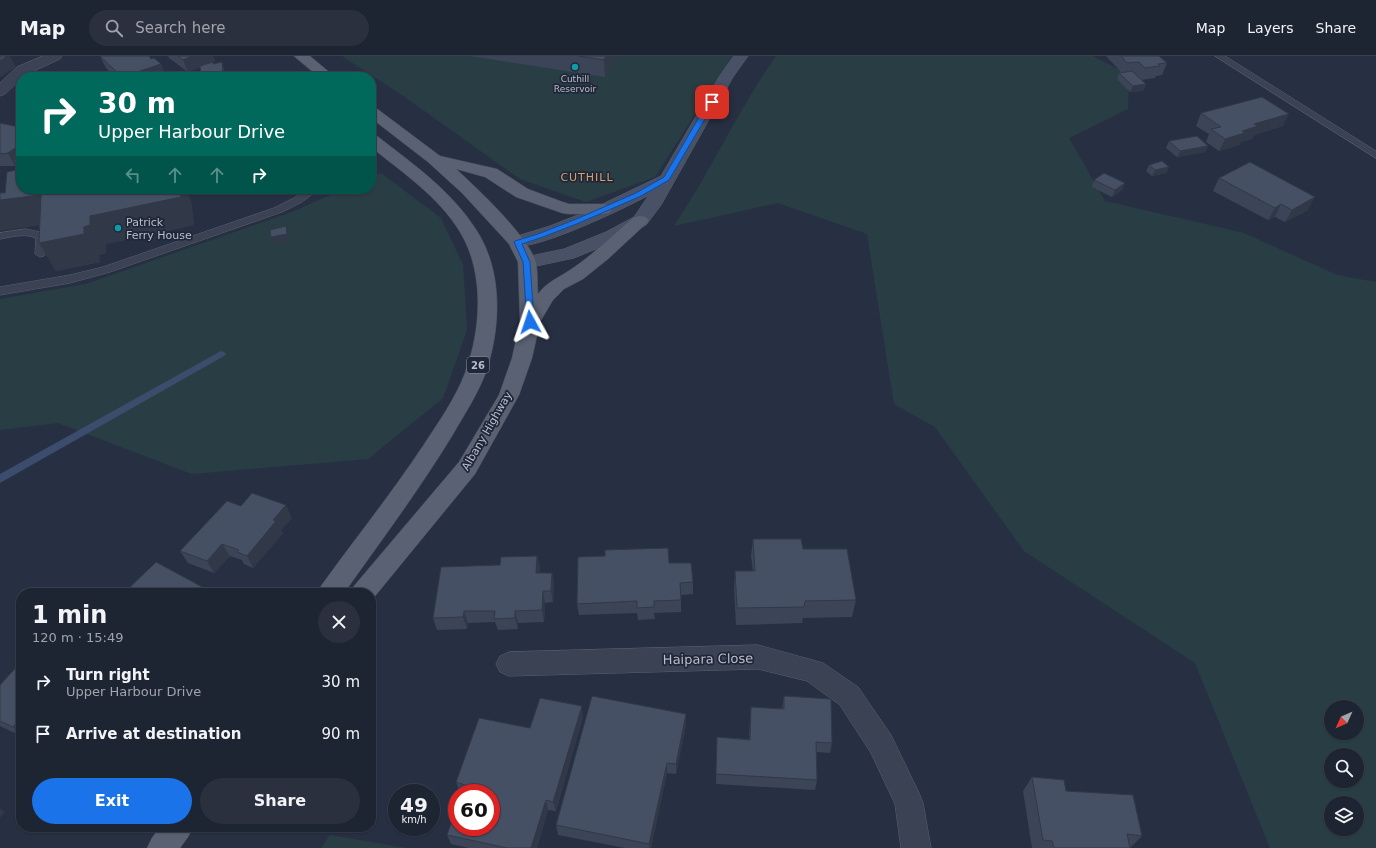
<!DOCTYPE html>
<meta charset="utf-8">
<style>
:root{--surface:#1d2432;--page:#2a303e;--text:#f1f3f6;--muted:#a0a4ac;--line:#3b414d;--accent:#1a73e8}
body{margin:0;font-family:"DejaVu Sans",sans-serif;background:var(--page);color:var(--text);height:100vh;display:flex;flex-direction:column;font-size:15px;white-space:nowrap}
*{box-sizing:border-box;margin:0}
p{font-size:13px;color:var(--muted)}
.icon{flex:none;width:22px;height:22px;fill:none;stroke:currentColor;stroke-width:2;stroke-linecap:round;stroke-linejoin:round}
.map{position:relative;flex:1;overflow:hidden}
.panel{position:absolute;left:16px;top:532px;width:360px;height:244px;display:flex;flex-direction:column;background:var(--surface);border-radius:16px;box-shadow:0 1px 3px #0004,0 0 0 1px var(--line)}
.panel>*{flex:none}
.guide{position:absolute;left:16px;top:16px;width:360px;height:122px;border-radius:16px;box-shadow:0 1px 3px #0004,0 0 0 1px var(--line);background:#00695c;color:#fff;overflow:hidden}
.needle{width:26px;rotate:225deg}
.fabs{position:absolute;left:1324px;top:644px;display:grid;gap:8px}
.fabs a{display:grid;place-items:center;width:40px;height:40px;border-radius:50%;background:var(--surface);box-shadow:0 1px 3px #0004,0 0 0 1px var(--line);font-size:20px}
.speed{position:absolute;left:388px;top:728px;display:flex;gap:8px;font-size:20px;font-weight:700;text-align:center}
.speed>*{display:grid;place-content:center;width:52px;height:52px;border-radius:50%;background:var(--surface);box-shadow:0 1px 3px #0004,0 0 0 1px var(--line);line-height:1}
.speed small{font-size:10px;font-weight:400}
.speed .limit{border:6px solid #d22;background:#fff;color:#111}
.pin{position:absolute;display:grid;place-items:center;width:34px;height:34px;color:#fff;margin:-17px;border-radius:8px;box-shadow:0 2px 6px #0006}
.me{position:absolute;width:44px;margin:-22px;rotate:355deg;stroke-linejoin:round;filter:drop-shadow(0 0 3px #0008)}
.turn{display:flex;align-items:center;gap:14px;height:84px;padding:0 16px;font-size:18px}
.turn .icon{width:52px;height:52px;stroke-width:2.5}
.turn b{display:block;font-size:28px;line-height:34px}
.lanes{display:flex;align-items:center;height:38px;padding:0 16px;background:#0003;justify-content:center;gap:20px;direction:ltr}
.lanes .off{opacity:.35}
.round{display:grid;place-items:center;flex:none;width:42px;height:42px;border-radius:21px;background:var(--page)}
.summary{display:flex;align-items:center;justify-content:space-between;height:68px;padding:0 16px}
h1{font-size:24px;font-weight:600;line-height:30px}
.button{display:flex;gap:8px;margin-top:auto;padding:8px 16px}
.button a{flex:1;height:46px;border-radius:24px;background:var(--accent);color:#fff;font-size:16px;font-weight:600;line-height:46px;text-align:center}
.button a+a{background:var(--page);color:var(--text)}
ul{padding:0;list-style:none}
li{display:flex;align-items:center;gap:12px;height:52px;padding:0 16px}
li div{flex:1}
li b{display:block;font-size:15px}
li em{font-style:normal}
header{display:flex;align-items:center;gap:24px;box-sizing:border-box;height:56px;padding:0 20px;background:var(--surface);border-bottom:1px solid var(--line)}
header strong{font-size:19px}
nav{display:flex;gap:22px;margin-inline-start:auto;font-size:14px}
.search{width:280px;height:36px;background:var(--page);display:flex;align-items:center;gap:10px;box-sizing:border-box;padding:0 14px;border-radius:22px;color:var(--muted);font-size:15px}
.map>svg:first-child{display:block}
.green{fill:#293e44;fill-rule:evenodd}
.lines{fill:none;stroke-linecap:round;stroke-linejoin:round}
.stream{fill:#3c4c6c;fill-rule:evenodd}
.lane-casing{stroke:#596070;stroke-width:1}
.street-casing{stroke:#596070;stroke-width:1}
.secondary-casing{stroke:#596070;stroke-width:1}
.primary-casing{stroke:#454b5c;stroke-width:1}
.lane{fill:#3b4253;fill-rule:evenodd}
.street{fill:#3b4253;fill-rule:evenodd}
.secondary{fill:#495166;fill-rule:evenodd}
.primary{fill:#596172;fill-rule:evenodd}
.wall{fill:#3c4557}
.shaded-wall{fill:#313847}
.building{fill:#465065;stroke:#313847}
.route{fill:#1a73e8;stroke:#114b97}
.culture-dot{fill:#0f9aa8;stroke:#202738;stroke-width:1.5}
.labels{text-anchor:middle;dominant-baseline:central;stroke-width:3.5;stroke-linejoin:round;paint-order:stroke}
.far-poi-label{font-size:9px;fill:#b8becc;stroke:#202738}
.shield{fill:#202738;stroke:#8a91a0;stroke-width:1}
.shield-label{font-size:10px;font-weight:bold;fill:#b8becc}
.far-quarter-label{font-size:11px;letter-spacing:1px;fill:#d7a368;stroke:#202738}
.poi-label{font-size:11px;fill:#b8becc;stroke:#202738;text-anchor:start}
.street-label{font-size:11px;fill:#b8becc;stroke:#202738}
.near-street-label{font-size:13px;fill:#b8becc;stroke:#202738}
</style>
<header>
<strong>Map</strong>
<div class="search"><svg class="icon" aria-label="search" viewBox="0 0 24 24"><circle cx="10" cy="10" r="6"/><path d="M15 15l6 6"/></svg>Search here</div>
<nav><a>Map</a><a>Layers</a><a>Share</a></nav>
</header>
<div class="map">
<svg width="1376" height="792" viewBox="0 0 1376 792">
<rect width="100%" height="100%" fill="#273043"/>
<path class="green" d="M342,0h390l-77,121 -69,25 -66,-23 -118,-84z
M776,0h317l36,19 -1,34 -59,29 36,63 139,32 93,42 39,7v566h-106l-75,-185 -171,-112 -89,-124 -41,-23 -27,-170 -89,-31 -104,23c37,-55 64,-116 102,-170zM1331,651h26v26h-26zM1331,699h26v26h-26zM1331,747h26v26h-26z
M381,117l60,45 22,47 4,65 -24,68 -75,61 -176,15 -134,-51 -58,7v-131l86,-15 206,-72 52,-23h27v-12z
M330,779l76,13h-85z"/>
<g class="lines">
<path class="stream" d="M221,295l3,1 2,2 -2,2 -224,127v-9z"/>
<g class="lane-casing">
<path id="lane" d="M1215,0h10l151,95v7z
M307,133h12l-17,13 -20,10 -172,60 -40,11 -70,12v-8l70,-12 33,-8 171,-59 20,-10z
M26,173l14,3 6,4 -1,18 -1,2 -4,1 -5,-3 1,-16c-11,-5 -25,-1 -36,1v-6z"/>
</g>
<g class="street-casing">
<path id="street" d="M43,0h19l-2,3 -39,18v2l-16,15 -5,2v-13l17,-16z
M758,589l65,18 35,24 33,48 28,58 4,10 8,45h-30l-6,-44 -24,-51 -31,-48 -33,-24 -49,-12 -249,7 -9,-4 -4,-8 4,-8 9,-4z"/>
</g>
<g class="secondary-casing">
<path id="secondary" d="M734,0h14l-15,21 -72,128 -15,20 -28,15 -44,18 -47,10 -6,-2 -3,-4 3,-4 43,-9 42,-17 28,-15 15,-22c-24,13 -115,57 -138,51l-3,-4 3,-4 39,-12 38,-15 73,-35 58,-99z"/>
</g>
<g class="primary-casing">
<path id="primary" d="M294,0h16l25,21h-16z
M371,50l5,2 64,48 57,13 31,20 32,12 9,3h34l6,1 3,4 -3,4 -6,1h-35l-6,-1 -46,-16 -31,-20 -29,-8c20,18 74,69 80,94 2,9 1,21 2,31 9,-12 20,-16 32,-24 23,-15 43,-35 64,-53l6,-1 6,1 3,4 -41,38 -25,20 -19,10 -11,11 -13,22 -8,36 -13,37 -44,79 -104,127v-8h-20l3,-7 105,-124 40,-67 13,-37 8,-36 -2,-60 -9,-18 -47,-51 -34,-31 -57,-44z
M371,78l6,2c36,28 75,55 100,95 26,41 24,96 9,141 -8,22 -22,43 -34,64 -33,54 -71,105 -108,157h-26l3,-7c34,-47 70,-92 102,-140 15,-23 32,-47 42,-73 16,-43 20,-100 -5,-141 -21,-35 -58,-60 -89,-85z
M160,771h33l-5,10 -8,11h-33l5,-10z"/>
</g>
<use href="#lane" class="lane"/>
<use href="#street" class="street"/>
<use href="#secondary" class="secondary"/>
<use href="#primary" class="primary"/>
</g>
<path class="wall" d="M100,0l51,3 10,5 5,12h-3l1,1h-49l-9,-9z
M168,0h45l2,5 -10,4 8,-3 1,2 10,5 1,8h-23l-2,-10 -12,5 -19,-14z
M470,0h149l-14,21z
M1106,0h53l8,7 -5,12 -6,1 -1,2 -14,2 5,4 -3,7 -13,1 -13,-13 2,-6 2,-1z
M21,36v11l-4,-8z
M1201,57l82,13 -29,9 -2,4 -11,3 -2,3 -20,6 -13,-9 3,-8 -13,-8z
M0,67l19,4 2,-2v64h164l6,13 3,23 -88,19v9l-7,2 1,7 -44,9 -17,-28v-18l-34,-32 14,-24 -3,-4 -1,1h-15z
M1169,85l39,5 -3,6 -28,5 -11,-9z
M1149,109l20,2 -3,6 -14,3 -6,-5z
M1219,122l89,32 -23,12 -10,-5 -7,3 -55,-29z
M1094,124l31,3 -3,7 -10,7 -20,-10z
M241,450l51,12 -11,12 2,3 -30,35 -9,-4 -2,-4 -12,-4 -16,17 -26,-10 -8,-12z
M753,483l50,10 53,51 -4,17 -49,1 -1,5 -66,2 -2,-37 1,-17h18l-2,-15z
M537,500l3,12 -1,5h13l2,11 -1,18 -8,1 -1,19 -26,1v6l-20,1 -3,-8 -27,1 -1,6 -30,1 -4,-12 67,-53z
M669,507l24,19v12l-12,1v17l-27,1 1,6 -17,1 -1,-7 -58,2 -2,-11z
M21,606v74l-21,-10v-41z
M784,640l48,47 -2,10 -13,-1v28l-2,10 -99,-6 1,-47 32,2 1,-21 1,-11 31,2z
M686,658v11l-10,49 -9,-1 -16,75h-26l-67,-13 -2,-10z
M583,661l-27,94 -8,-1 -11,38h-68l-18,-4 -4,-9 15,-42 -2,-1 -4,-10 74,-54z
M1032,721l34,14 76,45 -12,12h-98l-9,-57z"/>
<path class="shaded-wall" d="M7,0h3l6,11 -16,10v-16z
M192,0h21l2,5 -27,11 -5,-12z
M606,0h13l-14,21 -1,-17z
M222,6l2,7 1,8h-23l-1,-2z
M161,8l5,12 -5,1h-39z
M1146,28l-3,7 -13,1 3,-6z
M1289,58l-6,12 -29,9 -2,4 -11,3 -2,3 -20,6 6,-12 29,-15z
M21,88v17l-8,-2 3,6 -1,1 -7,-13z
M1208,90l-3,6 -28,5 3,-6z
M1169,111l-3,6 -14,3 3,-6z
M1125,127l-3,7 -10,7 3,-7z
M91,133h94l6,13 3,23 -88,19v9l-7,2 1,7 -44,9 -17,-28 45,-16 7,-35z
M41,139l16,28 -57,8v-31z
M1315,141l-7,13 -23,12 7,-12z
M1281,148l-6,13 -7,3 7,-12z
M286,170l2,7 2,8 -16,3 -3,-7z
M286,449l6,13 -11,12 2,3 -30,35 -6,-12 26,-36z
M222,488l8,12 -16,17 -7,-12z
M537,500l3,12 -1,17 -3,-12z
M552,517l2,11 -1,18 -2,-11z
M206,533l3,4h-7z
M543,535l2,12 -1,19 -2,-12z
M464,555l4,12 -1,6 -4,-12z
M515,555l3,12v6l-3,-11z
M582,650l1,11 -27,94 -3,-9z
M686,658v11l-10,49v-10z
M21,662v17l-8,-8z
M667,707v10l-16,75h-2v-4z
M546,744l2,10 -11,38h-6z
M0,753l5,3 -5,6z"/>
<path class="building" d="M0,0h7l-7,5z
M100,0h49l2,3 3,-1 7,6 -39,13z
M178,0h14l-9,4z
M579,0h27l-2,4z
M1121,0h38l8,7 -9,1 2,2 -15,2 -6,-6 -12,1z
M213,6v2l9,-2 1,9 -22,4 -1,-9z
M74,15l17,5 -1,1h-25z
M1132,15l14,13 -13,2 -14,-13z
M158,16l6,5h-21z
M21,36v4l-4,-1z
M1262,41l27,17 -35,10 4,2 -16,5 3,2 -20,6 -14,-10 10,-2 -20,-14z
M0,67l19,4 2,-2v19l-13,9 -8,1z
M1197,80l11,10 -28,5 -11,-10z
M21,97v8l-8,-2z
M1162,105l7,6 -14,3 -6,-5z
M1250,106l65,35 -23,13 -11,-6 -6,4 -56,-30z
M21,113v20h70v3l15,-3h74l1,8 -91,19v9l-6,2v7l-45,9 2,-48 -41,5v-7h5l2,-21z
M1104,117l21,10 -10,7 -21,-10z
M286,170l1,8 -16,3 -1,-7z
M252,437l34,12 -13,15 3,1 -29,35 -10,-4 2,-2 -17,-6 -15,17 -27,-10 47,-50 14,5z
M753,483h48l2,10h44l9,51 -51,1 -1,6 -67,1 -2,-37h20z
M668,492l1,15h22l2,19 -13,1 1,17 -27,1v6l-17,1v-7l-60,3 1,-47 27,-1v-6z
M537,500l-1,17h16l-1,18h-8l-1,19 -27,1v7l-21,1 1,-8h-31l-1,6 -30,1 8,-51 59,-2 1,-8z
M156,506l50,27 -4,4h-78z
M21,606v56l-8,9 -13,-6v-36z
M592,640l94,18 -10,50 -9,-1 -18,81 -93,-19z
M784,640l47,3 1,44 -16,-1 1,38 -101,-6 1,-37 33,3 1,-33 33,2z
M540,642l42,8 -29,96 -7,-2 -15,48h-24l-60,-13 10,-29v21h34v-34h-29l3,-8 -9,-3 23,-64 51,10z
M1032,721l32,3 2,11 67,4 9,41 -15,-2 3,14h-76l-2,-7 -9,-1z"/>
<path class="route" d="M712,44l3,2 -46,78 -28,16 -62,27 -36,14 -21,7 8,18 4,60 -4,3 -3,-1 -4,-62 -9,-20 1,-1 23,-7 36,-14 62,-27 28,-16 44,-75z"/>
<g class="culture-dot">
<circle cx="575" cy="11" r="4"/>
<circle cx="118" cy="172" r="4"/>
</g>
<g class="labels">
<g class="far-poi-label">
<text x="575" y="23">Cuthill<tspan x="575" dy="10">Reservoir</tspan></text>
</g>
<rect class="shield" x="467" y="301" width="22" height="16" rx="3"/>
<g class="shield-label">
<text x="478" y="309">26</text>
</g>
<g class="far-quarter-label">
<text x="587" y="121">CUTHILL</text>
</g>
<g class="poi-label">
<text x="126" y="166">Patrick<tspan x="126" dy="13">Ferry House</tspan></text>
</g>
<g class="street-label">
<text transform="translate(487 375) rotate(-60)">Albany Highway</text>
</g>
<g class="near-street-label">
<text transform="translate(708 603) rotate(-1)">Haipara Close</text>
</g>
</g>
</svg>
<div class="fabs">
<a><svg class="needle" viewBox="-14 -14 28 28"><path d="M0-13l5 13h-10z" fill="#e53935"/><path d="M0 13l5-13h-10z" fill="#a0a4ac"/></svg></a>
<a><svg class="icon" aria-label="search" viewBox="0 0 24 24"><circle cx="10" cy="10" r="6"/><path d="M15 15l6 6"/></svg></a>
<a><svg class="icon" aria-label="layers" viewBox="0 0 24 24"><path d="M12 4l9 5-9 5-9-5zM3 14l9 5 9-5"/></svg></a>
</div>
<div class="speed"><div>49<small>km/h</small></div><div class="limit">60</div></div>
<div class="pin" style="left:712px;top:46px;background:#d93025"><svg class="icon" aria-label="arrive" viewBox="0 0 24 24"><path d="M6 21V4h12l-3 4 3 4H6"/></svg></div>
<svg class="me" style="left:530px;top:266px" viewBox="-20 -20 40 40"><path d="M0-17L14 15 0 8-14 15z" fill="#1a73e8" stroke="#fff" stroke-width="4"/></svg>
<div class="guide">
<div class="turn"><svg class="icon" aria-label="right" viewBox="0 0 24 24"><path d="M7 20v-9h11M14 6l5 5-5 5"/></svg><div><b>30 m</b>Upper Harbour Drive</div></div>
<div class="lanes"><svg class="icon off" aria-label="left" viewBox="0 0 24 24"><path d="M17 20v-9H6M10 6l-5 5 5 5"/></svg><svg class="icon off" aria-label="ahead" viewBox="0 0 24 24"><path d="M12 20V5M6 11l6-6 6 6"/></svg><svg class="icon off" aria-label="ahead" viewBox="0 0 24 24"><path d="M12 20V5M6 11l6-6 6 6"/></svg><svg class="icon" aria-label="right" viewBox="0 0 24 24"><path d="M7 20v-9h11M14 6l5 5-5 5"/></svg></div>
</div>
<section class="panel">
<div class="summary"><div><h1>1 min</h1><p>120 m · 15:49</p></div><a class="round"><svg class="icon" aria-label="close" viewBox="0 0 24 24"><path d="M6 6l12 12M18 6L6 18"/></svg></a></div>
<ul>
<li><svg class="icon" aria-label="right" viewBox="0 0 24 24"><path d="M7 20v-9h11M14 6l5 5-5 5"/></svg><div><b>Turn right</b><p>Upper Harbour Drive</p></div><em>30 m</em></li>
<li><svg class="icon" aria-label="arrive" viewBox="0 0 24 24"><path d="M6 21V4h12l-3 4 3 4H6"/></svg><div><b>Arrive at destination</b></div><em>90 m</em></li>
</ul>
<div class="button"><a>Exit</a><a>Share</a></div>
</section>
</div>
